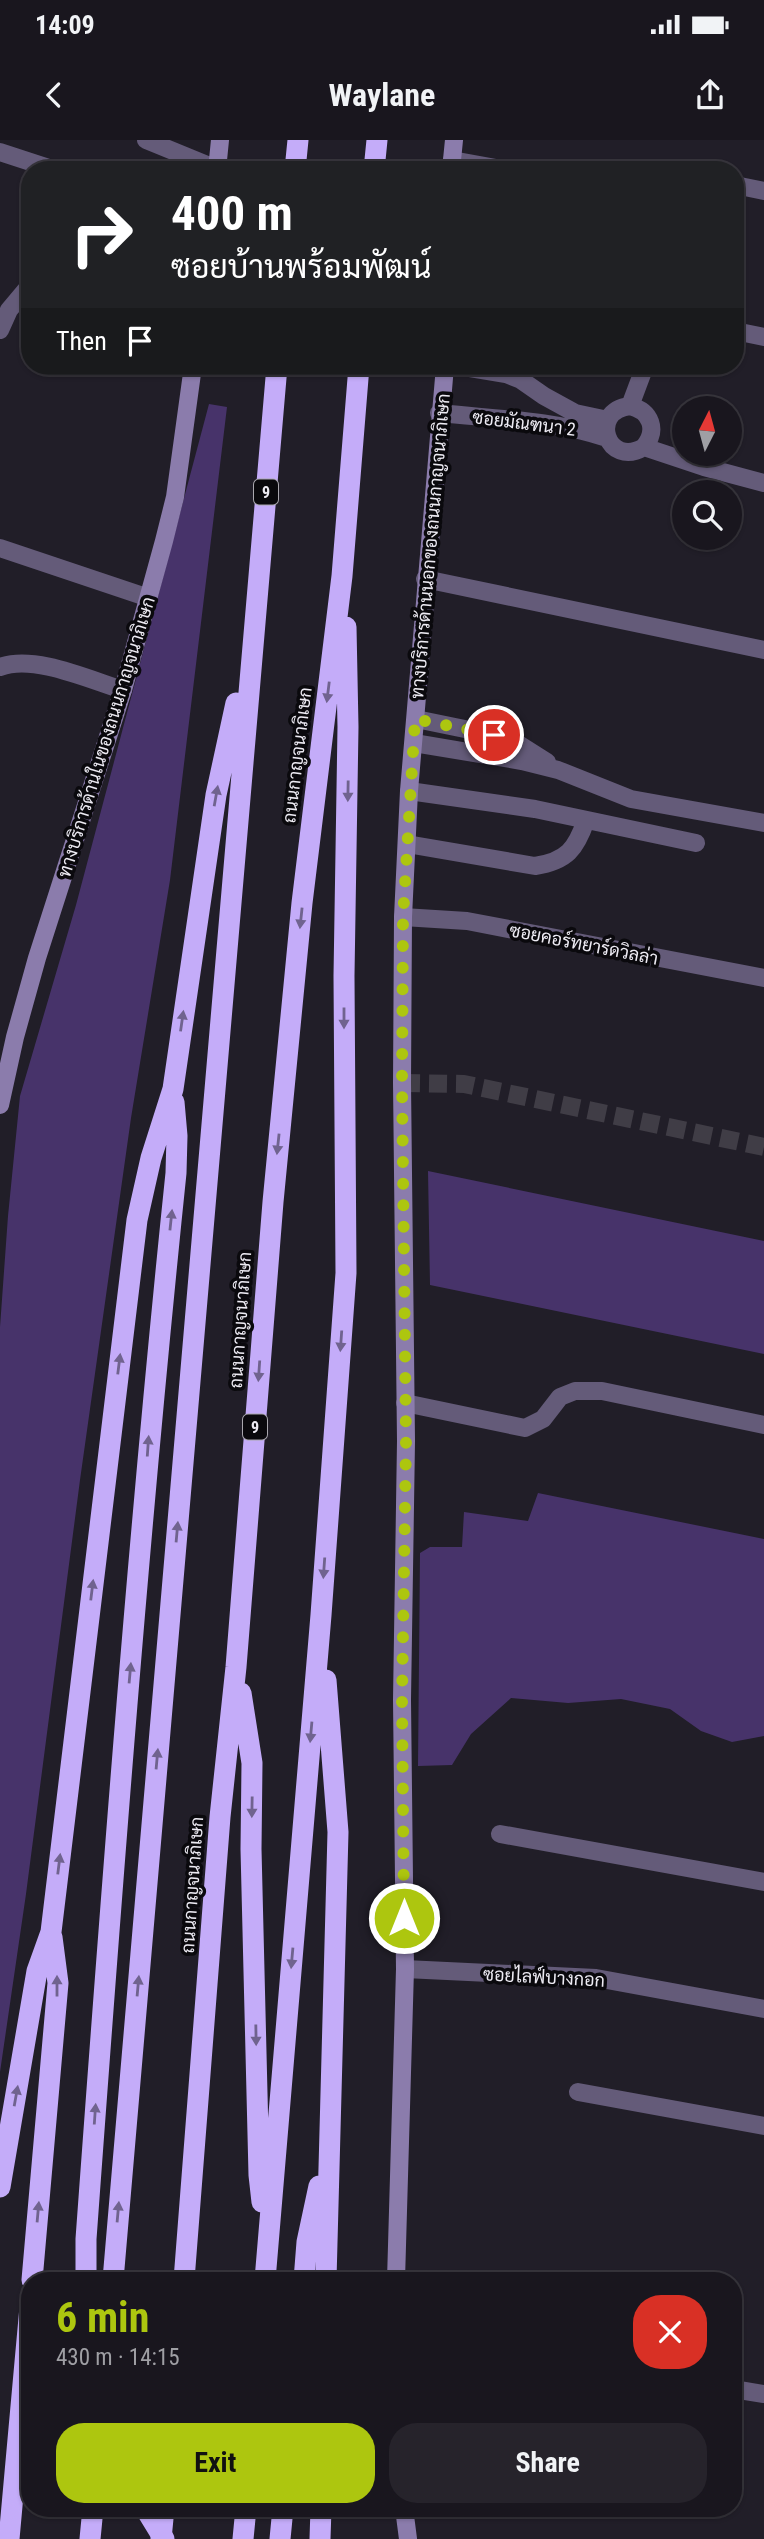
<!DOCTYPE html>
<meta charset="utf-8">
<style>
:root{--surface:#19161e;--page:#26232b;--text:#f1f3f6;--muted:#9f9fa4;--line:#37353c;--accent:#adc60f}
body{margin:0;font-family:"Roboto Condensed",Sarabun,sans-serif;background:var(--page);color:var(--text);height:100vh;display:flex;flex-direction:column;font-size:26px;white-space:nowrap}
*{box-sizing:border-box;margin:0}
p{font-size:23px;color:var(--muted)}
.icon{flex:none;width:38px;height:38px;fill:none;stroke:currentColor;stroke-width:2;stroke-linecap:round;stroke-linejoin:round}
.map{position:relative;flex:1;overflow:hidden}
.drawer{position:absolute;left:21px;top:2132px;width:721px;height:245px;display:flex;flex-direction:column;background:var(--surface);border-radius:28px;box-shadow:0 2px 5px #0004,0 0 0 2px var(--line)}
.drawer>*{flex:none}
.banner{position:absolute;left:21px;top:21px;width:723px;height:214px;border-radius:28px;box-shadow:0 2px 5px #0004,0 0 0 2px var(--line);background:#202124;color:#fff;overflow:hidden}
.needle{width:46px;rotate:6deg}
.tools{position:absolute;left:672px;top:256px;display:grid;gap:14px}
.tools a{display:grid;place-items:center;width:70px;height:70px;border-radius:50%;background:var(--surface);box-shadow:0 2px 5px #0004,0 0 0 2px var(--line);font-size:35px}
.pin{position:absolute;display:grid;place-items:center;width:60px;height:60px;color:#fff;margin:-30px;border:4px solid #fff;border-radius:50%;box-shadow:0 2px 7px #0007}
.me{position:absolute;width:77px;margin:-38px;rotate:0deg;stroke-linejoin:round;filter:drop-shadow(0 0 5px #0008)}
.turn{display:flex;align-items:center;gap:24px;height:147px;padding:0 35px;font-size:32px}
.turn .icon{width:91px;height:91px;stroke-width:2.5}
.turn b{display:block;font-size:49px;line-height:60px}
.then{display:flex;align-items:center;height:66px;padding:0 35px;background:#0003;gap:14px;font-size:26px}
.round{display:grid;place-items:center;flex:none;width:74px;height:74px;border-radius:28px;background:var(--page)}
.headline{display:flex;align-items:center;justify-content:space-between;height:119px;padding:0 35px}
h1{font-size:42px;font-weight:700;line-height:52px;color:var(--accent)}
.cta{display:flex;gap:14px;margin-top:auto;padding:14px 35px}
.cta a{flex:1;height:80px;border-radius:28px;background:var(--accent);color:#111;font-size:28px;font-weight:700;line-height:80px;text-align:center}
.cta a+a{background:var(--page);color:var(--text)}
.status{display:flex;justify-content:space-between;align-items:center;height:49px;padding:0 35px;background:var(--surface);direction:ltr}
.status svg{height:19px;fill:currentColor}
header{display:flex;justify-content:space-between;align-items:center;height:91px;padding:0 35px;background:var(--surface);font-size:32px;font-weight:700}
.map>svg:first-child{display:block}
.green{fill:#47336a}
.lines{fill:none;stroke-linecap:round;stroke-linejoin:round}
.street-tunnel{stroke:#403d46;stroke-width:18;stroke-dasharray:18 9;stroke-linecap:butt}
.street{stroke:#645b79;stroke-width:18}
.secondary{stroke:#8b7cac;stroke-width:18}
.highway{stroke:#c4acf9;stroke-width:21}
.highway-bridge{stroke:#c4acf9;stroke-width:21}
.oneway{fill:#70638f}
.route{stroke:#adc60f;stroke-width:12;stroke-dasharray:0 21.6}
.labels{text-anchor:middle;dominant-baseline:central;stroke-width:7;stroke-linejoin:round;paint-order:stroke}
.shield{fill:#0a090d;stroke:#a9a7ae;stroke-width:2}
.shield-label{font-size:16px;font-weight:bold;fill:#edebf3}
.street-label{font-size:18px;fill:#edebf3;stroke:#0a090d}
</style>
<div class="status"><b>14:09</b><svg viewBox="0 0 49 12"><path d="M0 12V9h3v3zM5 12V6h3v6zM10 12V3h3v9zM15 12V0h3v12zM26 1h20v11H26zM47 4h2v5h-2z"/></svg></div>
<header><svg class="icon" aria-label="back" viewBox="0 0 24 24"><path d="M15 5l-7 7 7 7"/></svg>Waylane<svg class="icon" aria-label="share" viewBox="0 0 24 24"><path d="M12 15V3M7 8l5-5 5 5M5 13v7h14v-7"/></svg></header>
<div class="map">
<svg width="764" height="2399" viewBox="0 0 764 2399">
<rect width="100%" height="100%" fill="#211e28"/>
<path class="green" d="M209,264l18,3 -57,473 -39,238 -51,362 -54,414 -26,178v-745l8,-111 12,-120 56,-191z
M428,1031l336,70v113l-334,-69z
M538,1353l226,46v197l-32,6 -31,-11 -31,-22 -49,-10 -53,4 -57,-5 -40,36 -19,31 -34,1 2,-213 10,-6h32l2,-35 64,9z"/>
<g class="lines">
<path class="street-tunnel" d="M402,943l62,1 300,63"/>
<path class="street" d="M146,0l71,29
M0,12l55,18
M452,20l55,10
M638,30h14
M735,45l29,6
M0,190l9,-20 21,-25
M735,191l29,6
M458,226l48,8 15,6 23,16 31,17 33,7
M630,266l15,-40
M439,273c56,6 115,7 168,25
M644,307c14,-17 7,-36 -14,-41 -42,5 -23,63 14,41l60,20 60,16
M0,408l149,50
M425,439l339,71
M0,527c34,-13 90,13 123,23
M416,579l78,16 23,8 30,19
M414,603l108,18 36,9 73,29 133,24
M409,651l126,18 161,34
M407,704l128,22c32,-5 41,-17 51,-46
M403,777l64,4 297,57
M405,1263l120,25 18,-9 17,-22 15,-6h27l162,34
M500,1694l264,48
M405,1829l191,9 168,31
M578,1952l186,34
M733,2249l31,5"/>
<path class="secondary" d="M217,30l3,-30
M451,30l3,-30
M0,965l15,-68 22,-79 86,-268 41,-149 11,-44 18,-131
M396,2140l9,-311 -3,-269 4,-259 -4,-358 1,-166 6,-126 36,-425
M404,2368l4,31"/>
<path class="highway" d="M295,30l3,-30
M374,30l3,-30
M326,1540l12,152 -12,448
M241,1553l11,70 -1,86 8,326 3,27
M0,2047l37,-216 14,-39 86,-712 14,-62 22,-69 43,-294 20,-92
M32,2140l26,-297 -6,-46
M86,2140v-41c26,-356 53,-711 90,-1066l1,-37 -3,-34
M113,2140l164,-1914
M184,2140l36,-463 16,-150 37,-465 29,-299 40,-327 17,-210
M265,2140l56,-665 25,-342 -2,-297 4,-249 -2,-100
M304,2140l3,-38 12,-56
M9,2399l21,-232
M90,2399l3,-31
M161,2399l3,-31
M243,2399l3,-31
M280,2399l3,-31
M320,2399l1,-31"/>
<path class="highway-bridge" d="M145,2368l19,31"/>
</g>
<defs><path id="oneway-solid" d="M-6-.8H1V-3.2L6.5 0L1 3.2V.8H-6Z" transform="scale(1.75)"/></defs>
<g class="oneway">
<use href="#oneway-solid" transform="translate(328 552) rotate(97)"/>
<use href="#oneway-solid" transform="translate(348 651) rotate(91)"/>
<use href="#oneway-solid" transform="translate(216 656) rotate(-80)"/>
<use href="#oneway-solid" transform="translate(301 778) rotate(96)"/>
<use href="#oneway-solid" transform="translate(344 878) rotate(90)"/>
<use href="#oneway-solid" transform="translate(182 881) rotate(-82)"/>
<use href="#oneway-solid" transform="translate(278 1004) rotate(96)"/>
<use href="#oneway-solid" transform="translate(171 1080) rotate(-84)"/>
<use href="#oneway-solid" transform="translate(341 1201) rotate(94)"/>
<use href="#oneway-solid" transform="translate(119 1224) rotate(-83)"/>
<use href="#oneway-solid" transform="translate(259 1231) rotate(94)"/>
<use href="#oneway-solid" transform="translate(148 1306) rotate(-86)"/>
<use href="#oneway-solid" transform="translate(177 1392) rotate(-85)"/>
<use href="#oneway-solid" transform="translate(324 1428) rotate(94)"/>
<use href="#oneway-solid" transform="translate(92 1450) rotate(-83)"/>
<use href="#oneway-solid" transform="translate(130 1533) rotate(-85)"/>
<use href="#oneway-solid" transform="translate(311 1592) rotate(95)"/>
<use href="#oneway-solid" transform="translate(157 1619) rotate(-85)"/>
<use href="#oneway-solid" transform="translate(252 1667) rotate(91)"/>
<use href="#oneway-solid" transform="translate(59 1724) rotate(-83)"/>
<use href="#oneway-solid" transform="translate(292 1818) rotate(95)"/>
<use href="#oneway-solid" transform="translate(57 1846) rotate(-90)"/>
<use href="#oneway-solid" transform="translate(138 1846) rotate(-85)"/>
<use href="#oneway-solid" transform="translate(256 1895) rotate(89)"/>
<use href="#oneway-solid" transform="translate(16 1956) rotate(-80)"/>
<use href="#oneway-solid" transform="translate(95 1974) rotate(-86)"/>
<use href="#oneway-solid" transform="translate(38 2072) rotate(-85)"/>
<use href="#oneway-solid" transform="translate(118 2072) rotate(-85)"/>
</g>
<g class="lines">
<path class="route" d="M404,1778l-2,-218 4,-259 -4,-358 1,-166 12,-198 79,16"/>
</g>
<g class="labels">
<g class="shield">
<rect x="254" y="339.5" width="24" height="25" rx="5"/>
<rect x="243" y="1274.5" width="24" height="25" rx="5"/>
</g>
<g class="shield-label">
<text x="266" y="352">9</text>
<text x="255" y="1287">9</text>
</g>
<g class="street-label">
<text transform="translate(524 283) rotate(7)">ซอยมัณฑนา 2</text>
<text transform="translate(430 406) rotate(-85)">ทางบริการด้านนอกของถนนกาญจนาภิเษก</text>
<text transform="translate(106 597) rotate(-73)">ทางบริการด้านในของถนนกาญจนาภิเษก</text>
<text transform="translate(297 615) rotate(-83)">ถนนกาญจนาภิเษก</text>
<text transform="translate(584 804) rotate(11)">ซอยคอร์ทยาร์ดวิลล่า</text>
<text transform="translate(240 1180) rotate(-86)">ถนนกาญจนาภิเษก</text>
<text transform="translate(192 1745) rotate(-86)">ถนนกาญจนาภิเษก</text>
<text transform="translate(544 1837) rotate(3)">ซอยไลฟ์บางกอก</text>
</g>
</g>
</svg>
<div class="tools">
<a><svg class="needle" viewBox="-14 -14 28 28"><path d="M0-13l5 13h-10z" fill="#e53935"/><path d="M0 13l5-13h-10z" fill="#9f9fa4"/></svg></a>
<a><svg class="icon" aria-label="search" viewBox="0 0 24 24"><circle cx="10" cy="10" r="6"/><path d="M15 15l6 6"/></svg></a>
</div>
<div class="pin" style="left:494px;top:595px;background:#d93025"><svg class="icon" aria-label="arrive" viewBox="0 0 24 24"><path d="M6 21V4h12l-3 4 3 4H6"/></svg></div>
<svg class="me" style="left:404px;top:1778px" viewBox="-20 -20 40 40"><circle r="17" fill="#adc60f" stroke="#fff" stroke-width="3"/><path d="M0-11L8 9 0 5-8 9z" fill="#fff"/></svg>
<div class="banner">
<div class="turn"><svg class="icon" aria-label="right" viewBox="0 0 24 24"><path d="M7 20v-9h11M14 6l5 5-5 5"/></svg><div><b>400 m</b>ซอยบ้านพร้อมพัฒน์</div></div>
<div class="then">Then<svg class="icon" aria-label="arrive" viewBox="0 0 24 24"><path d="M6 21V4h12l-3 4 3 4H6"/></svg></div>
</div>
<section class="drawer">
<div class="headline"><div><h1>6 min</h1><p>430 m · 14:15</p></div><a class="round" style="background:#d93025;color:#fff"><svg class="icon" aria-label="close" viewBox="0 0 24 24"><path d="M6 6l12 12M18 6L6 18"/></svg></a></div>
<div class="cta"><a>Exit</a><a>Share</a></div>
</section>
</div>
